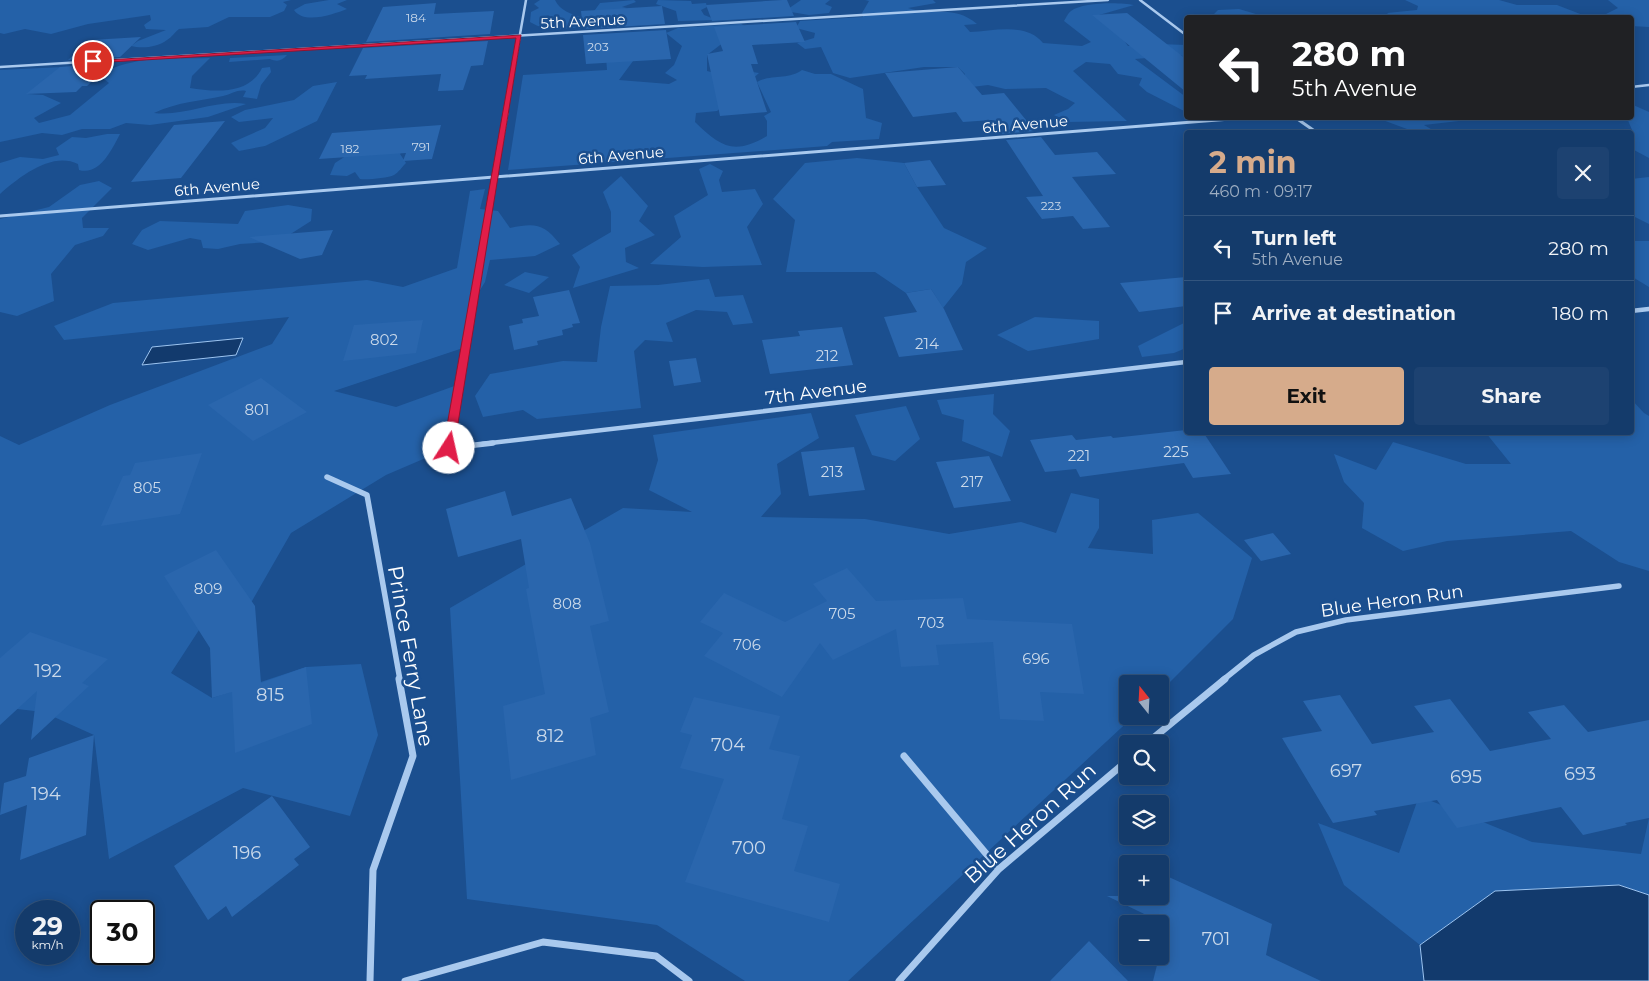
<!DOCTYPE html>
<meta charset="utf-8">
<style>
:root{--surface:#143b6b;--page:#1d4271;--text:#f1f3f6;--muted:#9dadc1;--line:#33557e;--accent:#d6ab8b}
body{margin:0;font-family:Montserrat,sans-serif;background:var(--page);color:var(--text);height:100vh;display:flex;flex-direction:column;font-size:19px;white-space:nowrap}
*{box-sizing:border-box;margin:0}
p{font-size:16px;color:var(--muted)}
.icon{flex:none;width:28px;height:28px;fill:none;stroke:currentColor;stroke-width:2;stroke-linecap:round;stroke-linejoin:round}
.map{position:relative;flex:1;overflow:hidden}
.panel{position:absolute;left:1184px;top:130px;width:450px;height:305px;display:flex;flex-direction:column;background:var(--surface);border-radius:5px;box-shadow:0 2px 12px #0003,0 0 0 1px var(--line)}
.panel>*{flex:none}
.top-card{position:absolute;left:1184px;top:15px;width:450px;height:105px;border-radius:5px;box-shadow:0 2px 12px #0003,0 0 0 1px var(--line);background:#202124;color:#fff;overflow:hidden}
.needle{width:32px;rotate:342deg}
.buttons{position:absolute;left:1119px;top:675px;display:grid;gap:10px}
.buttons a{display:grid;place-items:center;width:50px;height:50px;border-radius:5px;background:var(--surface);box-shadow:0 2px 12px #0003,0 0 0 1px var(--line);font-size:25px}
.speed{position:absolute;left:15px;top:900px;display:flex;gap:10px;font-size:25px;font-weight:700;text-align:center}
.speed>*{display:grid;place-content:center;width:65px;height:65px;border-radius:50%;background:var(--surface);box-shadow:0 2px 12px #0003,0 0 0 1px var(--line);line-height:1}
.speed small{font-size:12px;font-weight:400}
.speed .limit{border:2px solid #111;border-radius:8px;background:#fff;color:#111}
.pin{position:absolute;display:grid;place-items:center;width:42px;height:42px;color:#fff;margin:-21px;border:2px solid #fff;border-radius:50%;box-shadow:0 1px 5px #0007}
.me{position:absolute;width:55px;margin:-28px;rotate:10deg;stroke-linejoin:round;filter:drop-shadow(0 0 4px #0008)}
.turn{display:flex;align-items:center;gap:18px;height:105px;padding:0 25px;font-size:22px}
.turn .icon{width:65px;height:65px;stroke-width:2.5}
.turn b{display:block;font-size:35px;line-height:42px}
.round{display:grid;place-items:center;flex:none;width:52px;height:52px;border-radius:5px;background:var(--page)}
.overview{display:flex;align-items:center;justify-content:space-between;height:85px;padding:0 25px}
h1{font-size:30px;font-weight:700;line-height:38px;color:var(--accent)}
.action{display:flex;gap:10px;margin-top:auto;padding:10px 25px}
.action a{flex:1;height:58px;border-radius:5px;background:var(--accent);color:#111;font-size:20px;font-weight:700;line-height:58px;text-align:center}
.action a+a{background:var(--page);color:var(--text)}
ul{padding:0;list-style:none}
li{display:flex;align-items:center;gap:15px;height:65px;padding:0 25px;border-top:1px solid var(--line)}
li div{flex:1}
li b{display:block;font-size:19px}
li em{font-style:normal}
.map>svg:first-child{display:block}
.green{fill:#2461a8}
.water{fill:#123a6d;stroke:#9cc4f0}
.building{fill:#2a66ad}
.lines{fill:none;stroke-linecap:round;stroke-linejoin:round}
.street-far4{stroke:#a9c9ee;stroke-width:2.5}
.street-far3{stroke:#a9c9ee;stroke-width:3}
.street-far2{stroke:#a9c9ee;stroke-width:4.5}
.street-far1{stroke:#a9c9ee;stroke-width:5.5}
.street{stroke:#a9c9ee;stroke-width:7}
.route{fill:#e11d48;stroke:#92132f}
.labels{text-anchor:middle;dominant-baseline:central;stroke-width:5;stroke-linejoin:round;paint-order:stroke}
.far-number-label{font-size:12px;fill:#cad9ea}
.far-street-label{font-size:15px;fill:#fff;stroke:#1b4f8f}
.number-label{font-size:15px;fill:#cad9ea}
.street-label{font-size:18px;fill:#fff;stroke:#1b4f8f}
.near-number-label{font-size:18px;fill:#cad9ea}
.near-street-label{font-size:21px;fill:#fff;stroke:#1b4f8f}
</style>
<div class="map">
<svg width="1649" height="981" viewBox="0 0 1649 981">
<rect width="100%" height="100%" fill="#1b4f8f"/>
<path class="green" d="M0,0h291l-8,2 4,3 -3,6 -14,6h-41l-21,10 -29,2c-4,3 -7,8 -12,11 -9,7 -25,9 -36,6l7,-5 28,-11 -20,-1 -2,-4 7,-5 -1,-5 -62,9 -37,10 -26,-5 -21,5 -4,-1z
M329,0h18l-10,4 10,5c-13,5 -43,16 -53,1l11,-6z
M540,0h15c5,11 17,14 28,18l9,-4 8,-11 34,-3 2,2 -14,5 5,1c-29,13 -67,32 -97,14l1,-10 8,-4 -5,-4z
M658,0l33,1 1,3 14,-1 1,4 -6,3 3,5 13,5 -39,1 -2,-10 -20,-7z
M801,0h29l-5,4 7,3 -3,6 -20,2 -24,-4z
M865,0h68l3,3 -28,5c27,9 45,-4 69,16l-13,1 6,7c24,-1 56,-10 73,11l39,3 9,-4 -27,-21c2,-3 4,-8 7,-10 11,-9 49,-9 63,-6l-35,10 16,13 13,18 30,-2 28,1v14l-5,-4 -46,4 51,38v15l-39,-20 -8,-7 3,-7 -24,-4 -8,-10 -24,-2 -13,9 54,50 -60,1 -13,-7 14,-6 7,-6 -29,-15 -41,1 -17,-4 -16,2 -10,-5 3,-8 -7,-7h-34l-74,11 -17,-5 -12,-26 -16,2 -8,-6 17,-5 1,-5 -19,-5 4,-7 63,-4 -1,-4 7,-12z
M1405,0h94l18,5h40l31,12h-196l-5,-4 30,-3 1,-4z
M1608,0h41v27l-18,-1v-8l-21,-1 -4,-3 12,-6z
M1239,9l27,8h-55l7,-7z
M741,24l4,2 -38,29v16l16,4 23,-4 13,2 -42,38 -21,2 -1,9c25,24 38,34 72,14v-15l-3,-5 7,-4 -14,-30c14,-8 32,-2 45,-12l13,4h16l32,15 3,29 16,5 -3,16 -47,3 -5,4 -319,24 15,-95 84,-5 -1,-13h30l-17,23 50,4 8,-4 -12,-7 9,-8 8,-19 -16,-13 12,-5z
M287,55c-5,6 -10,7 -17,4l-41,3 1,-4z
M210,58l-18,18 -2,12c25,4 59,7 72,-20l8,-1 1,5 -10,13 -4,14 -14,-2 3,-6c-8,-2 -14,3 -23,5 -23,5 -46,6 -69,17 31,4 61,-14 92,-9l-38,13 -58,8 -24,-2 -16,6h-28l-20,6 -20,-2 -42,9v-72l63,-3 -36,27 16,1 18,8 -27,15 5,5 31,-8 39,-32 -10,-8c34,-20 73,-16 111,-17z
M337,82l-20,39 -52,25 -26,5 -8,-8 34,-15 8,-10 -34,4 -8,-5 14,-7 49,-10 19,-14z
M1631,104l18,8v46l-15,-8 1,-13 -8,-19h4z
M1382,118h103l-61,7 12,7h-21l-35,-13z
M107,134h13c-8,15 -20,42 -41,36l-1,-6c-26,-13 -59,13 -78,30v-31l20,-6 23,2 16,-4 -3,-7 16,-11 14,1z
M409,141l-9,13 6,9c-3,3 -8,10 -12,12 -6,3 -27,5 -34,4l-5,-7 -8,4 -17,-1 5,-12 17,-11z
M857,158l47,5 13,24 27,41 43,20 -21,14 -4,22 -19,24 -12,-19 -25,4 -31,-21h-89l9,-52 -22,-21 32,-36z
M710,164l13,7 -4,9 3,12 33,-3 8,15 -16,23 15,38 -59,2 -53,-3 31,-27 -7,-21 34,-21 -9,-26z
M621,176l27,30 -9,15 16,14 -30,13 1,14 13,6 -66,20 7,-21 -8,-12 39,-23v-20l-8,-20z
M1649,177v47l-18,-9v-36z
M99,181l13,7 -30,30 1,10h26l-6,8 -28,9 -24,29 3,27 -37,15 -17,-4v-93l49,-12 31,-22z
M485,189l-5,20 18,2 12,17c25,-5 33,-5 50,16l-25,12 -45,4 -5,22 -11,18 -8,47 -132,44 62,16 64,-23 -11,64 -63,27 -95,58 -39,68 -53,29 -28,43 41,25 94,-31 55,-3 17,71 -28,81 -107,-28 -134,71 -15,-124 -51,-23 -43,-5v-271l19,9 91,-40 162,-61 17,-27 -225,23 -10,-14 59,-23 254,-23 36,7 54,-19 13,-77z
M288,205l24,4 -1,12 -22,14 -18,7 -31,2 -22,5 -15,-1 -2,-8 -11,-2 -42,12 -16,-6 10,-14 18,-9 78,3 7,-13z
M1631,241h18v46l-18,-11z
M525,272l24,5 -20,16 -25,-8z
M709,279l6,18 28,-2 10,28 -20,2 -6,-13 -31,-2 -30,13 7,19 -28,-2 -11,11 7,57 -104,11 -14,-9 -40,7 -8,-21 15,-22 73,-13 34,1 4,-35 9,-41 48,-1z
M1035,317l64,4v18l-71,12 -31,-16z
M1186,322v26l-12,5 -32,4 -4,-11z
M994,394l-1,20 17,17 -8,26 -40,-16 2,-21 -22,-6 -5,-14z
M1631,399l13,14 5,3v155l-30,-9 -48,-31 -124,10 -44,10 -41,-23 2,-25 -20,-21 -10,-28 42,16 17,-28 73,22h45l-25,-31 145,-1z
M906,406l14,33 -25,22 -23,-6 -17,-40z
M811,413l8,25 -42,26 4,30 -20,23 104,2 84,15 72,-12 35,11 15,-40 28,6v29l-11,20 65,6 -1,-34 46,-7 54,45 -19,61 -73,73v-8h-32v32h6l-286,265h-103l-88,-56 -190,-26 -17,-291 173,-100 69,4 -43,-22 9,-30 -5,-25z
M1419,796l113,46 109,12 8,-36v77l-30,-10 -124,6 -75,54 -76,-60 -26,-62 81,30z"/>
<path class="water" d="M243,338l-7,17 -94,10 10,-18z
M1619,885l30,10v86h-225l-4,-36 75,-54z"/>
<path class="building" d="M782,0h5l7,16 -82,5 -6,-16z
M436,3l-2,11 60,-3 -4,23 -124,8 17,-35z
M662,6l3,18 -82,5 -2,-18z
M1127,13l59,46v33l-94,-77z
M796,22l9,20 -53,3 6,19h-7l16,48 -47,4 -13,-62 16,-3 -9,-24z
M666,30l5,29 -85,5 -3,-29z
M141,37l-21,20 -52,3 23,-20z
M488,41l-5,24 -12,1 -8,24 -25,1 3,-17 -76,5 2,-4 -18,1 14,-28z
M112,63l-25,23h-5l-6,6 -50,2 34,-27z
M958,67l24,28 22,-2 31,38 -34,3 -9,-14 -29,2 -7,-10 -43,5 -28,-44z
M225,121l-44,57 -50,4 43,-57z
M441,125l-9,34 -29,2 3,-8 -87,6 13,-26z
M1041,137l14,18 42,-3 19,22 -44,3 38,50 -27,2 -10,-13 -31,3 -16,-22 17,-1 -37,-56z
M930,160l16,25 -29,2 -13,-24z
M333,230l-11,25 -22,4 -51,-22z
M1186,277v29l-47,6 -19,-29z
M931,289l13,20 19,41 -64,7 -15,-40 33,-5 -11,-19z
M569,290l11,33 -8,1 1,3 -11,3 1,5 -26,6 1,4 -24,5 -5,-24 14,-3 -1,-4 17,-3 -6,-19z
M423,320l-7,33 -73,8 11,-36z
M842,327l11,38 -83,9 -8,-34 38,-4 -2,-5z
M696,358l5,24 -27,4 -5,-25z
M261,378l46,34 -54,29 -45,-36z
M1186,430v2h17l28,42 -38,4 -9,-15 -104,14 -4,-8 -31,3 -15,-32 42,-5 4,5 35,-4 2,2z
M854,447l11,43 -56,6 -8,-44z
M202,453l-22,61 -79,12 22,-50 7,-1 5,-12z
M989,456l22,45 -57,7 -18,-46z
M505,491l7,25 59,-18 19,45 19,78 -19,5 19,86 -19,6 6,37 -85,25 -8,-74 42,-12 -19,-105 3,-1 -8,-49 -63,18 -12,-48z
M1273,533l18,21 -30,7 -17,-21z
M216,550l39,56 6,77 45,-16 6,57 -77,29 -3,-61 -20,6 -2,-50 -46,-72z
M847,568l29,33 87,-3 4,21 105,5 12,70 -44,-2 4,29 -44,-2 -7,-77 -57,3 3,20 -38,2 -5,-38 -63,31 -13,-17 -38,54 -78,-41 19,-23 -23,-11 24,-29 61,29 42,-21 -14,-17z
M30,632l78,27 -26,24 7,3 -58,54 6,-49 -37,34v-67z
M1340,695l32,49 62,-12 -20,-26 36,-7 40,52 61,-12 -23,-27 36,-7 24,27 61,-12v98l-24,5 2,2 -44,10 -22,-28 -104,21 -20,-28 -63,11 3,4 -44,8 -51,-85 40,-7 -19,-30z
M694,697l86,19 -11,33 31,7 -18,63 26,7 -14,45 46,13 -11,38 -144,-40 39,-103 -44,-11 12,-33 -12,-3z
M94,735l-8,100 -66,25 7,-55 -27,10 4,-32 22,-7 3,-18z
M272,796l38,51 -16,12 5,6 -67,52 -6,-11 -18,14 -34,-54z
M1160,873l112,51 -6,31 55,26h-168l14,-56 -60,-29h53z
M1089,941l39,40h-78z"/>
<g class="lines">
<path class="street-far4" d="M1140,0l46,35
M0,67l1108,-67
M1631,87l18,-2
M506,114l20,-114"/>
<path class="street-far3" d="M1296,118l20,14
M0,216l1243,-98
M481,259l26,-146"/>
<path class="street-far2" d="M1631,311l18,-2
M450,444l32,-186
M482,444l704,-82"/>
<path class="street-far1" d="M450,443l-1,5 44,-5
M327,477l40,18 33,185
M1223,680l31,-25 42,-23 50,-12 273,-34"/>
<path class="street" d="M1146,744l79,-65
M904,756l95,113
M370,981l3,-111 40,-114 -14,-77
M405,981l138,-39 113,14 33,25
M899,981l100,-112 129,-109"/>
</g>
<path class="route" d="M521,35l-67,413 -5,4 -6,-4 73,-410 -423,25 -3,-2z"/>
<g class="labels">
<g class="far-number-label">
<text x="416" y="17">184</text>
<text x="598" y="46">203</text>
<text x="421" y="146">791</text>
<text x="350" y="148">182</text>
<text x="1051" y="205">223</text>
</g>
<g class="far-street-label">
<text transform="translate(583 21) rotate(-3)">5th Avenue</text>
<text transform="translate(1025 124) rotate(-5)">6th Avenue</text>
<text transform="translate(621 155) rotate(-5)">6th Avenue</text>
<text transform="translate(217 187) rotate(-5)">6th Avenue</text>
</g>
<g class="number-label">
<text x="384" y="339">802</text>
<text x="927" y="343">214</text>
<text x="827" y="355">212</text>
<text x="257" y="409">801</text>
<text x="1176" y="451">225</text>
<text x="1079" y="455">221</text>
<text x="832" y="471">213</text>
<text x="972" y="481">217</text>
<text x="147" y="487">805</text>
<text x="208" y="588">809</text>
<text x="567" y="603">808</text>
<text x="842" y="613">705</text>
<text x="931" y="622">703</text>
<text x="747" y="644">706</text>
<text x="1036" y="658">696</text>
</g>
<g class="street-label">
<text transform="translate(816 392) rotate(-7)">7th Avenue</text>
<text transform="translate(1392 601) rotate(-8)">Blue Heron Run</text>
</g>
<g class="near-number-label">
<text x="48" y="671">192</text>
<text x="270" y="695">815</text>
<text x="550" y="736">812</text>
<text x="728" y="745">704</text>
<text x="1346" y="771">697</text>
<text x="1580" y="774">693</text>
<text x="1466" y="777">695</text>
<text x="46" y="794">194</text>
<text x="749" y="848">700</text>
<text x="247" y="853">196</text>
<text x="1216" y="939">701</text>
</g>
<g class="near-street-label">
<text transform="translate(411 656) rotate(80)">Prince Ferry Lane</text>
<text transform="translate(1030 823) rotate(-42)">Blue Heron Run</text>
</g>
</g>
</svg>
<div class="buttons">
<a><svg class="needle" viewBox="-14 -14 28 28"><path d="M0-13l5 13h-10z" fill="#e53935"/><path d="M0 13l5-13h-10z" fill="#9dadc1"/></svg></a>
<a><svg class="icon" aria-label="search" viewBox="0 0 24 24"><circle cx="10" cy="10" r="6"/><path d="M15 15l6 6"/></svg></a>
<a><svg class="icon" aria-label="layers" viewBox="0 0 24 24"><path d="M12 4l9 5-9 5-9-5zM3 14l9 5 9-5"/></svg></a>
<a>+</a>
<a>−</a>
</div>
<div class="speed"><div>29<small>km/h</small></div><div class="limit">30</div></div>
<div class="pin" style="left:93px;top:61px;background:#d93025"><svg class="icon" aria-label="arrive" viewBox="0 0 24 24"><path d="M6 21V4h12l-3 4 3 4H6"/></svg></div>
<svg class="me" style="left:449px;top:448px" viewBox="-20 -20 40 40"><circle r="19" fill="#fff"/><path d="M0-13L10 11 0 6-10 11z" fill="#e11d48"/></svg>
<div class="top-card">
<div class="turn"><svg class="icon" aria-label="left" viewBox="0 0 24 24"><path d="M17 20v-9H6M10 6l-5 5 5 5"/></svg><div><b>280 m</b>5th Avenue</div></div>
</div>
<section class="panel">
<div class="overview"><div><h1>2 min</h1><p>460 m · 09:17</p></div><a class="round"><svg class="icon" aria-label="close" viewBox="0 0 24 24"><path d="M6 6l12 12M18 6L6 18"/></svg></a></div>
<ul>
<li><svg class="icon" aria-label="left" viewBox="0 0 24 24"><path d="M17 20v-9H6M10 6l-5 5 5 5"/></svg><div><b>Turn left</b><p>5th Avenue</p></div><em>280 m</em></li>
<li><svg class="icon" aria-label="arrive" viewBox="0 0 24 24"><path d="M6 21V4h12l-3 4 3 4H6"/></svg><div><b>Arrive at destination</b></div><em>180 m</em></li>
</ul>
<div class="action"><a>Exit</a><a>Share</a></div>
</section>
</div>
